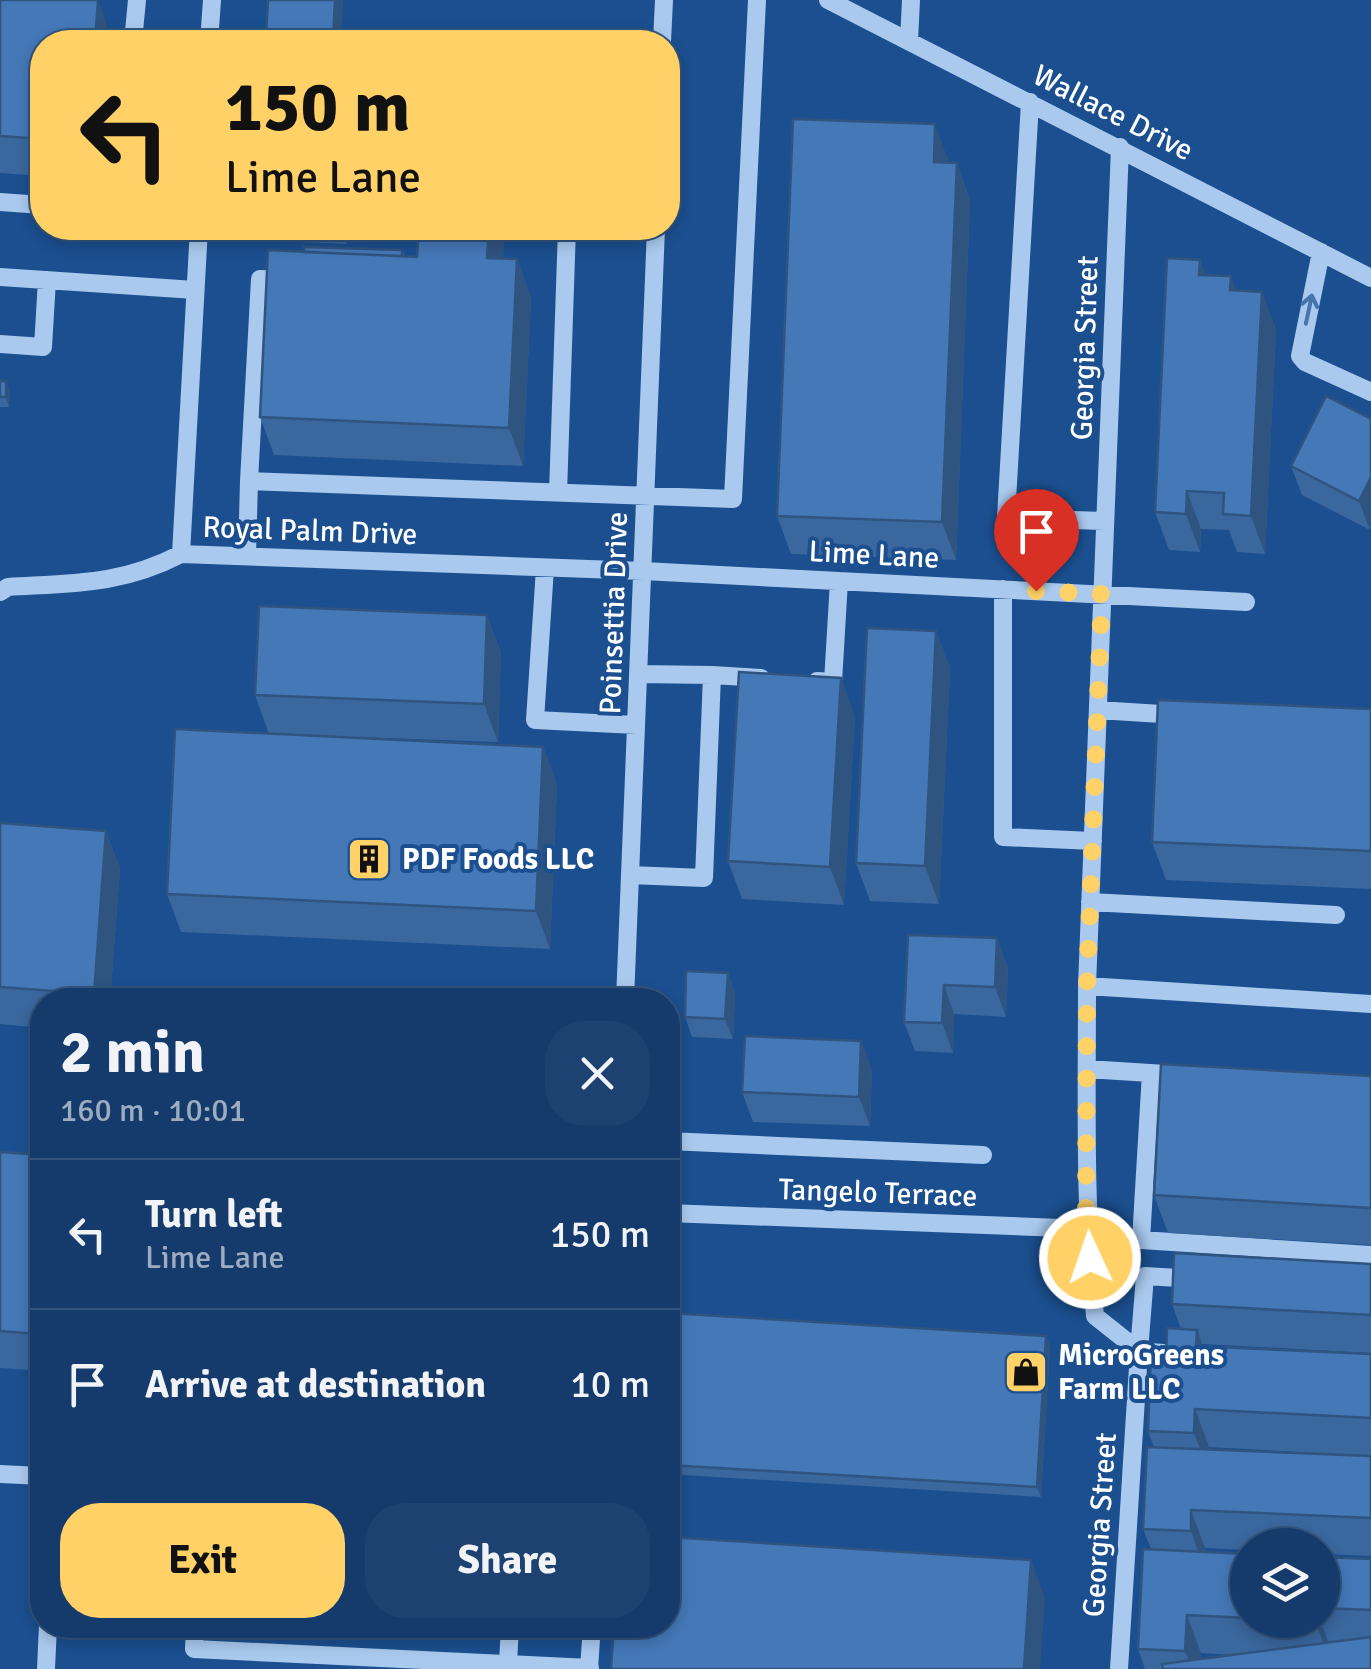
<!DOCTYPE html>
<meta charset="utf-8">
<style>
:root{--surface:#143b6b;--page:#1d4271;--text:#f1f3f6;--muted:#9dadc1;--line:#33557e;--accent:#ffd166}
body{margin:0;font-family:Signika,sans-serif;background:var(--page);color:var(--text);height:100vh;display:flex;flex-direction:column;font-size:38px;white-space:nowrap}
*{box-sizing:border-box;margin:0}
p{font-size:32px;color:var(--muted)}
.icon{flex:none;width:55px;height:55px;fill:none;stroke:currentColor;stroke-width:2;stroke-linecap:round;stroke-linejoin:round}
.map{position:relative;flex:1;overflow:hidden}
.sheet{position:absolute;left:30px;top:988px;width:650px;height:650px;display:flex;flex-direction:column;background:var(--surface);border-radius:40px;box-shadow:0 5px 15px #0003,0 0 0 2px var(--line)}
.sheet>*{flex:none}
.top-card{position:absolute;left:30px;top:30px;width:650px;height:210px;border-radius:40px;box-shadow:0 5px 15px #0003,0 0 0 2px var(--line);background:#ffd166;color:#111;overflow:hidden}
.controls{position:absolute;left:1230px;top:1528px;display:grid;gap:20px}
.controls a{display:grid;place-items:center;width:110px;height:110px;border-radius:50%;background:var(--surface);box-shadow:0 5px 15px #0003,0 0 0 2px var(--line);font-size:50px}
.pin{position:absolute;display:grid;place-items:center;width:85px;height:85px;color:#fff;margin:-102px -42px;border-radius:50% 50% 50% 0;rotate:-45deg;box-shadow:0 0 10px #0007}
.pin .icon{rotate:45deg}
.me{position:absolute;width:110px;margin:-55px;rotate:357deg;stroke-linejoin:round;filter:drop-shadow(0 0 8px #0008)}
.turn{display:flex;align-items:center;gap:35px;height:210px;padding:0 30px;font-size:45px}
.turn .icon{width:130px;height:130px;stroke-width:2.5}
.turn b{display:block;font-size:70px;line-height:85px}
.round{display:grid;place-items:center;flex:none;width:105px;height:105px;border-radius:40px;background:var(--page)}
.head{display:flex;align-items:center;justify-content:space-between;height:170px;padding:0 30px}
h1{font-size:60px;font-weight:800;line-height:75px}
.button{display:flex;gap:20px;margin-top:auto;padding:20px 30px}
.button a{flex:1;height:115px;border-radius:40px;background:var(--accent);color:#111;font-size:40px;font-weight:800;line-height:115px;text-align:center}
.button a+a{background:var(--page);color:var(--text)}
ul{padding:0;list-style:none}
li{display:flex;align-items:center;gap:30px;height:150px;padding:0 30px;border-top:2px solid var(--line)}
li div{flex:1}
li b{display:block;font-size:38px}
li em{font-style:normal}
.map>svg:first-child{display:block}
.lines{fill:none;stroke-linecap:round;stroke-linejoin:round}
.minor{stroke:#a9c9ee;stroke-width:18}
.wall{fill:#3a679d;fill-rule:evenodd}
.shaded-wall{fill:#305480}
.building{fill:#4478b7;stroke:#305480;stroke-width:2.5}
.oneway{stroke:#4674ac}
.route{stroke:#ffd166;stroke-width:18;stroke-dasharray:0 32.4}
.labels{text-anchor:middle;dominant-baseline:central;stroke-width:8;stroke-linejoin:round;paint-order:stroke}
.street-label{font-size:30px;fill:#fff;stroke:#1b4f8f}
.poi-label{font-size:30px;font-weight:bold;fill:#fff;stroke:#1b4f8f;text-anchor:start}
</style>
<div class="map">
<svg width="1371" height="1669" viewBox="0 0 1371 1669">
<rect width="100%" height="100%" fill="#1b4f8f"/>
<g class="lines">
<path class="minor" d="M828,0l543,278
M909,41l2,-41
M133,42l4,-42
M209,42l3,-42
M662,42l2,-42
M1030,102l-24,416 99,3
M0,202l42,3
M199,228l-18,326 462,17 603,31
M1321,252l-21,104 5,6 66,30
M0,277l195,13
M0,344l43,3 4,-67
M249,481l11,-202 27,1
M558,493l9,-265
M247,556l2,-75 484,18 24,-499
M545,568l-10,152 101,5
M1003,589v248l90,4
M0,592l8,-5c66,-4 113,-2 173,-33
M712,675l49,3
M817,681l16,1 6,-101
M1098,710l79,5
M630,875l74,3 8,-203 -74,-1
M1090,902l246,13
M1087,986l284,18
M625,1000l31,-772
M1087,1069l94,6
M668,1141l315,14
M668,1213l419,16 54,11 230,15
M1141,1240l10,-167
M1186,1355l-47,-4 6,-75 50,3
M0,1474l42,2
M195,1625l-1,24 396,19
M508,1664l2,-39
M46,1669l2,-44
M589,1669l3,-44
M1119,1669l20,-318 -44,-35c-11,-110 -8,-220 -8,-330l33,-839"/>
</g>
<path class="wall" d="M0,0l112,39v3h-70v134l-42,-3z
M268,0l73,42h-73l-2,-6z
M949,162l8,1 13,38 -14,359 -165,-6 -14,-38z
M274,228h74l-1,16 -42,-2 -4,-13z
M419,228h85l-1,31h14l14,39 -8,168 -249,-11 -14,-38 44,-165 98,-2 3,6 12,1z
M1200,260l5,15 31,16 26,1 14,38 -11,224 -28,-2 -8,-22 -28,-1 -1,23 -31,-2 -14,-38z
M0,381l10,11 -1,15h-9z
M1326,396l44,134 -68,-35 -11,-29z
M487,615l14,38 -3,89 -229,-8 -14,-39z
M936,631l14,38 -11,235 -69,-3 -14,-38z
M1371,709v180l-205,-9 -14,-38z
M855,716l-11,189 -102,-6 -14,-38z
M543,747l14,38 -7,164 -369,-17 -14,-38z
M0,823l106,8 14,38 -10,131h-68v28l-42,-4z
M908,935l100,32 -2,50 -52,-3 -1,39 -38,-2 -11,-29z
M728,973l7,20 -2,46 -41,-2 -7,-20z
M861,1041l11,29 -2,56 -117,-4 -11,-30z
M1371,1076v169l-203,-12 -14,-38z
M0,1152l42,3v216l-42,-3z
M1371,1264v89l-169,-9 1,2 168,8v102l-162,-9v2l162,7v100l-49,-2v-9h-74v5l-43,-2v4l43,2v66h74v-63l49,2v110h-226l-7,-20 13,-100 -8,-20 11,-82 -6,-16 18,-76 15,-26 -9,-25zM1201,1653l34,2 -35,4z
M668,1313l378,23 4,10 -9,151 -373,-23z"/>
<path class="shaded-wall" d="M98,0l14,39v3h-17z
M335,0h8l-2,42h-7l-1,-3z
M935,124l14,38h-15z
M957,163l13,38 -14,359 -14,-38z
M341,228h7l-1,16z
M489,228h15l-3,68 -14,-38z
M517,259l14,39 -8,168 -14,-38z
M1200,260l14,38 -15,-23z
M1231,276l13,38 -14,-24z
M1262,292l14,38 -11,224 -14,-38z
M6,381l4,11 -1,15 -3,-10z
M1371,477v51l-1,2 -11,-29z
M1187,491l14,38 -1,23 -14,-38z
M487,615l14,38 -3,89 -14,-38z
M936,631l14,38 -11,235 -14,-38z
M841,678l14,38 -11,189 -14,-38z
M543,747l14,38 -7,164 -14,-38z
M106,831l14,38 -10,131h-14l-2,-6z
M997,938l11,29 -2,50 -11,-30z
M728,973l7,20 -2,46 -8,-20z
M944,985l10,29 -1,39 -11,-30z
M861,1041l11,29 -2,56 -11,-29z
M42,1262v87l-5,-15z
M1197,1330l14,38 -15,-22z
M1046,1336l4,10 -9,151 -4,-10z
M1195,1409l14,38 -1,24 -14,-38z
M1191,1510l14,38 -1,21 -13,-38z
M1031,1560l14,38 -5,71h-16z
M1187,1615l14,38 -1,16h-8l-7,-18z
M1315,1620h5l10,26 -1,13z"/>
<path class="building" d="M0,0h98l-3,42h-53v97l-42,-3z
M268,0h67l-2,39 -67,-3z
M793,119l142,5 -1,38 23,1 -15,359 -165,-6z
M419,228h70l-2,30 30,1 -8,169 -249,-11 8,-167 149,7z
M304,247l98,3v6l-98,-4z
M1167,258l33,2 -1,15 32,1 -1,14 32,2 -11,224 -28,-2 1,-21 -37,-2 -1,23 -31,-2z
M0,381h6v16h-6z
M1326,396l45,23v58l-12,24 -68,-35z
M259,606l228,9 -3,89 -229,-9z
M867,628l69,3 -11,235 -69,-3z
M739,672l102,6 -11,189 -102,-6z
M1158,700l213,9v142l-219,-9z
M175,729l368,18 -7,164 -369,-17z
M0,823l106,8 -12,163 -94,-7z
M908,935l89,3 -2,49 -51,-2 -2,38 -38,-1z
M686,971l42,2 -3,46 -40,-2z
M745,1036l116,5 -2,56 -117,-5z
M1161,1064l210,12v132l-217,-13z
M0,1152l42,3v107l-5,72 -37,-3z
M1174,1253l197,11v51l-199,-11z
M668,1313l378,23 -9,151 -369,-22z
M1167,1328l30,2 -1,16 175,8v64l-176,-9 -1,24 -46,-2 3,-76h15z
M1147,1447l224,9v62l-180,-8v21l-48,-2z
M668,1537l363,23 -7,109h-413l3,-44h54z
M1143,1549l105,5v64l-61,-3 -2,36 -47,-2z
M1322,1557l49,2v51l-49,-2z
M1371,1637v32h-208l-1,-5z"/>
<defs><path id="oneway-shaft" d="M-6 0H5M1.5-3L5.5 0L1.5 3" fill="none" stroke-width="1.6" stroke-linecap="round" stroke-linejoin="round" transform="scale(2.5)"/></defs>
<use class="oneway" href="#oneway-shaft" transform="translate(1309 309) rotate(-78)"/>
<g class="lines">
<path class="route" d="M1036,591l66,3 -15,392 -1,242 4,30"/>
</g>
<defs>
<g id="building-square" transform="scale(2.25)"><rect x="-9" y="-9" width="18" height="18" rx="4" fill="#ffd166" stroke="#1b4f8f"/><path d="M-4-6H4V6H1V3H-1V6H-4ZM-2.5-4.3h1.7v1.8h-1.7ZM.8-4.3h1.7v1.8H.8ZM-2.5-1h1.7V.8h-1.7ZM.8-1h1.7V.8H.8Z" fill="#111"/></g>
<g id="shop-square" transform="scale(2.25)"><rect x="-9" y="-9" width="18" height="18" rx="4" fill="#ffd166" stroke="#1b4f8f"/><path d="M-5-2.5h2.3a2.7 3.5 0 0 1 5.4 0H5L5.5 6h-11ZM-1.5-2.5h3a1.5 2.3 0 0 0-3 0Z" fill="#111"/></g>
</defs>
<g fill-rule="evenodd">
<use href="#building-square" x="369" y="859"/>
<use href="#shop-square" x="1026" y="1372"/>
</g>
<g class="labels">
<g class="street-label">
<text transform="translate(1113 113) rotate(27)">Wallace Drive</text>
<text transform="translate(1085 348) rotate(-88)">Georgia Street</text>
<text transform="translate(310 531) rotate(2)">Royal Palm Drive</text>
<text transform="translate(874 555) rotate(3)">Lime Lane</text>
<text transform="translate(614 613) rotate(-88)">Poinsettia Drive</text>
<text transform="translate(878 1193) rotate(2)">Tangelo Terrace</text>
<text transform="translate(1100 1525) rotate(-86)">Georgia Street</text>
</g>
<g class="poi-label">
<text x="402" y="859">PDF Foods LLC</text>
<text x="1058" y="1355">MicroGreens<tspan x="1058" dy="34">Farm LLC</tspan></text>
</g>
</g>
</svg>
<div class="controls">
<a><svg class="icon" aria-label="layers" viewBox="0 0 24 24"><path d="M12 4l9 5-9 5-9-5zM3 14l9 5 9-5"/></svg></a>
</div>
<div class="pin" style="left:1036px;top:591px;background:#d93025"><svg class="icon" aria-label="arrive" viewBox="0 0 24 24"><path d="M6 21V4h12l-3 4 3 4H6"/></svg></div>
<svg class="me" style="left:1090px;top:1258px" viewBox="-20 -20 40 40"><circle r="17" fill="#ffd166" stroke="#fff" stroke-width="3"/><path d="M0-11L8 9 0 5-8 9z" fill="#fff"/></svg>
<div class="top-card">
<div class="turn"><svg class="icon" aria-label="left" viewBox="0 0 24 24"><path d="M17 20v-9H6M10 6l-5 5 5 5"/></svg><div><b>150 m</b>Lime Lane</div></div>
</div>
<section class="sheet">
<div class="head"><div><h1>2 min</h1><p>160 m · 10:01</p></div><a class="round"><svg class="icon" aria-label="close" viewBox="0 0 24 24"><path d="M6 6l12 12M18 6L6 18"/></svg></a></div>
<ul>
<li><svg class="icon" aria-label="left" viewBox="0 0 24 24"><path d="M17 20v-9H6M10 6l-5 5 5 5"/></svg><div><b>Turn left</b><p>Lime Lane</p></div><em>150 m</em></li>
<li><svg class="icon" aria-label="arrive" viewBox="0 0 24 24"><path d="M6 21V4h12l-3 4 3 4H6"/></svg><div><b>Arrive at destination</b></div><em>10 m</em></li>
</ul>
<div class="button"><a>Exit</a><a>Share</a></div>
</section>
</div>
